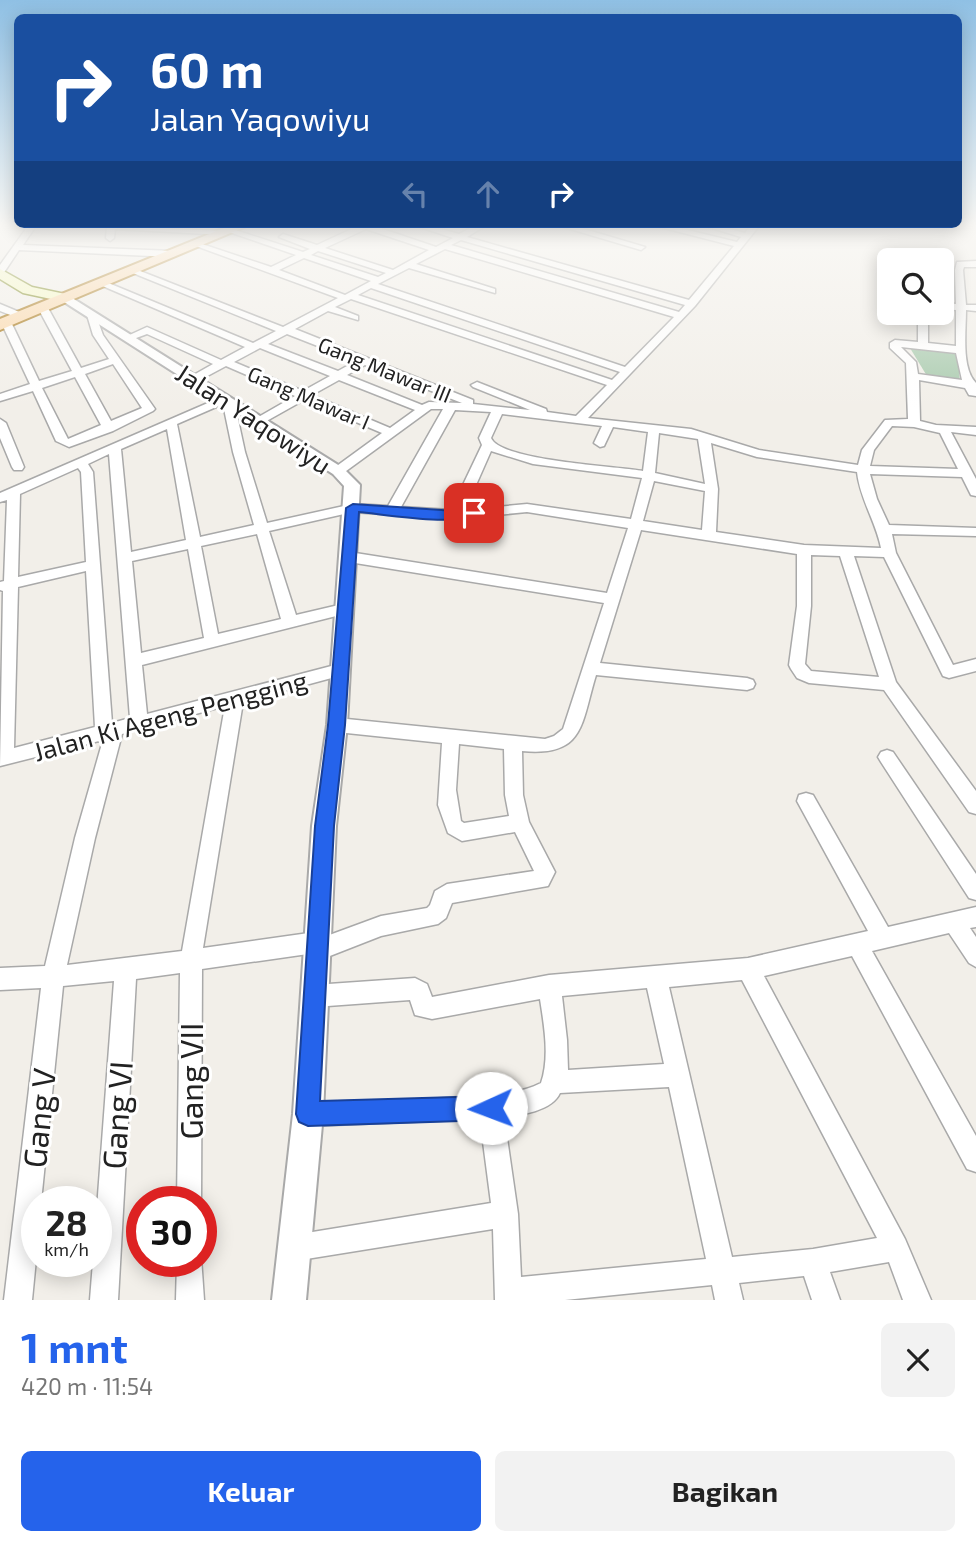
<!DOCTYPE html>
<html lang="id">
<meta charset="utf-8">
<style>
:root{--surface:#fff;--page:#f2f2f2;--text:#222;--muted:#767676;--accent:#2563eb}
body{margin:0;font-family:"Exo 2",sans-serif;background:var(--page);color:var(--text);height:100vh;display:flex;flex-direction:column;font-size:26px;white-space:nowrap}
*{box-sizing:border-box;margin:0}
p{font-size:23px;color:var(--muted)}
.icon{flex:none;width:38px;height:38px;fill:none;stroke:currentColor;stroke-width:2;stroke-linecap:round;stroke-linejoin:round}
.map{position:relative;height:1300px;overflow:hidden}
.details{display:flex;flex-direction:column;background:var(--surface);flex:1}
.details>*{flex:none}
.guide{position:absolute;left:14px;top:14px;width:948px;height:214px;border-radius:10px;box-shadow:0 4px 18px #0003;background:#1a4fa0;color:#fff;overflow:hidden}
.tools{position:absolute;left:877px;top:248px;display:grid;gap:14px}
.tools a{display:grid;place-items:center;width:77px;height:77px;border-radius:10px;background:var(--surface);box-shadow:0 4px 18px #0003;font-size:35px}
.speed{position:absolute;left:21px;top:1186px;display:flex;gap:14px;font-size:35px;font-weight:700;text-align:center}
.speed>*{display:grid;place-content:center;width:91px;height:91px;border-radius:50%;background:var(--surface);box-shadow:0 4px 18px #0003;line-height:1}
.speed small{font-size:18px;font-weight:400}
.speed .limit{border:10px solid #d22;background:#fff;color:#111}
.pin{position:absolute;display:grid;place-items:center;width:60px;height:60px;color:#fff;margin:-30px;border-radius:14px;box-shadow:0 4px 10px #0006}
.me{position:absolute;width:77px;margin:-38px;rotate:268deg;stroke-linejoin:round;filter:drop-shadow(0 0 5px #0008)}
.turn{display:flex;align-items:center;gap:24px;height:147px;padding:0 21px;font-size:32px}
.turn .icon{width:91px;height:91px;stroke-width:2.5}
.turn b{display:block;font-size:49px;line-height:60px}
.lanes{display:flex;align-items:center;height:66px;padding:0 21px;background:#0003;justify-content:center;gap:35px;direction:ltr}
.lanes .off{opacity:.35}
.round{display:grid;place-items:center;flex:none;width:74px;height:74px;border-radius:10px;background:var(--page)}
.headline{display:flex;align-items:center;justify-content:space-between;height:119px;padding:0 21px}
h1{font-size:42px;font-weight:700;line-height:52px;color:var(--accent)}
.cta{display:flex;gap:14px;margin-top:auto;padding:14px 21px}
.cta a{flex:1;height:80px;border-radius:10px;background:var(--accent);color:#fff;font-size:28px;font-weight:700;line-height:80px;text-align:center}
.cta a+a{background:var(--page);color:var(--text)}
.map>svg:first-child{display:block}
.cemetery{fill:#aacbaf}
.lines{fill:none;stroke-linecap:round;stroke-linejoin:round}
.minor-casing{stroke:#a9a9a9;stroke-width:3}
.tertiary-casing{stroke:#a9a9a9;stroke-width:4}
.secondary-casing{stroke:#707d05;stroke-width:3}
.primary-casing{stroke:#a06b00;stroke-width:4}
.minor{fill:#fff;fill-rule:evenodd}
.tertiary{fill:#fff;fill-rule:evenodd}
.secondary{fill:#f7fabf;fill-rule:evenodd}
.primary{fill:#fcd6a4;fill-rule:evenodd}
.route{fill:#2563eb;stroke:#184099;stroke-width:2}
.labels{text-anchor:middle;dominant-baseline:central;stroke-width:6;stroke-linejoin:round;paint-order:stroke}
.far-street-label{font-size:21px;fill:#222;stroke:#fff}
.street-label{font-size:26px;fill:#222;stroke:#fff}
.near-street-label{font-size:32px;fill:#222;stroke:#fff}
</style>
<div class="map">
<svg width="976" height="1300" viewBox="0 0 976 1300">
<rect width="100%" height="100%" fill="#f2efe9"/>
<path class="cemetery" d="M911,345l46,6 3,31 -33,-6 -17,-28z"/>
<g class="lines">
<g class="minor-casing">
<path id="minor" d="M28,226h8l-13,19 150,6 4,3 -4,3 -154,-7 -16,24 -3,1v-10z
M107,226l118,5 4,2 -4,2 -110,-6 -1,9 -4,3 -4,-3z
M358,226h16l62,21 17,-9 -36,-12h14l28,8 15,-8h11l-18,11 222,63 45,-54 -78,-20h15l66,16 4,-5 -36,-11h14l26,7 5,-7h9l-64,80 -107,112 103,11 68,21 99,15 4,-15 23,-30 23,-1 -2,-56 -16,-15v-5l5,-3 23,2v-29h10v30l28,3v-36l-14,-1v-6l14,1 -1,-34 2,-8 19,-1v6h-12l-1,3 3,35h10v6l-10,-1c0,21 -5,58 10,73v13l-7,-1 -4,-7 -46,-8 1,41 16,4 40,2v8l-25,-3 25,47v17l-5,-1 -9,-18 -92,-3 7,25 12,26 87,3v8l-84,-2 4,19 57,112 23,-6v12l-27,7 -6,-2 -59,-119 -30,-1 42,126 80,109v23l-7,-2 -85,-122 -75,-7 -12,-5 -6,-9 -2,-4 8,-59v-52l-156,-24 -41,133 147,15 6,2 2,4 -2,4 -6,2 -151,-15c-15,49 -11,82 -74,76l1,44 6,27 26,50 -7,14 -96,17 -6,15 -8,6 -57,12 -64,25 -7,-4 -2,-3 -106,15 -1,237v-4h-24l3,-229 -44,6 -18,321h-28l3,-38h3v-40l18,-241 -51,5 -22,216h-4v47l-5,51h-28l37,-312 -41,2v-22l45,-2 30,-128 28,-98 -103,26 3,-175 -3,-1v-8l4,-1 3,-81 -7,2v-9l224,-97 10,5 11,51 22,71 86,-19 35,2 55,-97h-12l-89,65h-8v-6l48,-35 -78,-33 -41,23h-8v-4l40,-23 -69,-30 -28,15h-8v-4l23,-13 -66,-30 -19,7 -5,-3 24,-11 74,33 24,-13 -147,-63 8,-2 147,61 23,-12 -148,-60 7,-2 148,58 55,-29 -142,-52v-4l75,25 25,-12 -67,-23v-4l74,24 7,-3 -31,-12 4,-3 34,11zM366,229l63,21 -36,20 -68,-22zM461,240l224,65 -6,7 -228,-67zM445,249l229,68 -49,50 -247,-83 31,-16 86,25v-4l-79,-25zM318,251l68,22 -8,4 -67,-22zM304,258l67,23 -26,14 -66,-25zM371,288l249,84 -8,8 -254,-85zM351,299l256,86 -31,31 -29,-4 -1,-3 -69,-27 -6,3 2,2 57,23 -57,-6v-4l-178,-71 33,-18 30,9v-4l-23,-9zM287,334l69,27 -18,10 -70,-27zM901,347l55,6 6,27 -44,-6 -2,-12zM260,348l70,28 -27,15 -69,-29zM365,365l97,38 -33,-1 -7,3 -75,-30zM339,380l76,30 -25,18 -78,-33zM223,404l10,48 21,73 -54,12 -23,-113zM455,410l36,2 -12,26 3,7 -31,65 -50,-3zM502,414l100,12 -8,17 6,4 4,-1 9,-19 35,5 -5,39c-27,-5 -142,-10 -152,-33zM892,426l22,1 26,6 18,36 -88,-3 4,-16zM167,429l19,111 -55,12 -10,-103zM659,433l39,6 7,45 -50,-11zM711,443l46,14 100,15c3,27 19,50 24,76l-77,-3 -88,-13 2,-43zM491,451l42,13 109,14 -11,41 -104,-15 -62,6zM109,454l21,264 -18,5 -19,-251 -5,-8zM78,468l3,4 5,90 -68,15 2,-83zM654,481l51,10 -3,39 -59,-9zM353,512l103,7 71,-7 101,16 -21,65 -258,-41 -7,5 7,5 255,41 -41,126 -9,7 -9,3 -208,-21 -6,2 -3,5 3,5 6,2 105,11 -4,62 10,28 14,8 53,-9 19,39 -87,13 -12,7 -5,14 -3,3 -46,8 -57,21 -8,-5 -113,16 40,-246 96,-26 6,-2 2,-4 -2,-4 -6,-2 -192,50 -5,-49 206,-52 3,-4 -8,-5 -47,11 -27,-84zM257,534l24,85 -63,15 -17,-88zM188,549l16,89 -63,15 -9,-92zM811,555l29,1 39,121 -68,-6 -6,-7 6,-58zM86,571l9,156 -81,21 4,-161zM225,706l-43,245 -115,14 28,-127 27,-104zM459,744l45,5 1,46 4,21 -45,7 -3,-2 -5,-31z
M560,226h14l71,21 -4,3z
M0,304l24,10 2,2 -5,3 -21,-8z
M43,305l5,3 33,60 28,-9 -16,-24 -6,-20 8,-2 8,22 52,74 -2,2 -40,20 -44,16 -13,-6 -23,-50 -33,10v-7l30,-10 -29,-62 2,-2 8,2 28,59 33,-10 -34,-63zM113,364l29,44 -31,13 -26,-47zM75,377l26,48 -33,14 -26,-51z
M0,419l6,4 18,44 -2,3h-8l-2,-3 -12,-29z
M887,750l6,2 83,122v26l-7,-2 -88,-136 -3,-5 3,-5z
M806,793l7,2 75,132 88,-20v20l-6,1 6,9v30l-7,-4 -20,-30 -77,18 104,185v36l-9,-3 -115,-213 -88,20 141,263 26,61h-28l-14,-38 -59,10 10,28h-28l-8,-24 -65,7 4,17h-28l-3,-15 -147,15h-70l-2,-71 -199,32 -9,-4 -4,-9 4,-9 9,-4 197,-32 -11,-84 -172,7 -8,-4 -4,-8 4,-8 8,-4c51,-1 102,-1 153,-5 26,-2 57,-2 80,-14 9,-26 3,-58 -1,-84l-108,20 -17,-4 -5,-15 -96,7 -8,-3 -3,-8 3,-8 8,-3 101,-7 12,6 5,13 117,-22 199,-17 120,-27 -71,-130 2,-6zM742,980l135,258 -64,11 -81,8 -63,-270zM647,988l17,76 -96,6 -1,-30 -5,-44zM669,1087l37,172 -185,18 -3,-63 -14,-97c17,-2 48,-6 56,-24z
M201,1257l3,43h-28l1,-38h24z"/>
</g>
<g class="tertiary-casing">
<path id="tertiary" d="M61,296h8l274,172 17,17 -13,240 -11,101 -13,288 -17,186h-34l21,-186 19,-288 15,-101 17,-239 -11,-12 -272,-174z"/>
</g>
<g class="secondary-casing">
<path id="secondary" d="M0,269l32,18 38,8 2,3 -7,4 -42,-9 -23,-14z"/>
</g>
<g class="primary-casing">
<path id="primary" d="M229,226h18l-247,104v-11z"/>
</g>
<use href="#minor" class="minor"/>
<use href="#tertiary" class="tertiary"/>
<use href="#secondary" class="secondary"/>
<use href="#primary" class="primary"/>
</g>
<linearGradient id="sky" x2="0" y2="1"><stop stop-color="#8fc0e4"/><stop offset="0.55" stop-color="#f9f8f5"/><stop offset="1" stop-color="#f9f8f5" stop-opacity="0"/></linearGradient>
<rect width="976" height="408" fill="url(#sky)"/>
<path class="route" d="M353,504l103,7 18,-2 7,4c-16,15 -98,1 -122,-1l-14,213 -11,101 -14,275 171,-5 9,3 3,9 -3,8 -9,4 -183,6 -9,-4 -3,-8 19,-288 13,-101 18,-217z"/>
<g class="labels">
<g class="far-street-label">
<text transform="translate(385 369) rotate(22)">Gang Mawar III</text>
<text transform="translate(309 397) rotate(23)">Gang Mawar I</text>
</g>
<g class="street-label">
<text transform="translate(254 418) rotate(33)">Jalan Yaqowiyu</text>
<text transform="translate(170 715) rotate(-15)">Jalan Ki Ageng Pengging</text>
</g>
<g class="near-street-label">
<text transform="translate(190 1081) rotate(-90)">Gang VII</text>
<text transform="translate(116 1115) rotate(-86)">Gang VI</text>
<text transform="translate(38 1118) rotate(-84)">Gang V</text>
</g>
</g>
</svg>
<div class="tools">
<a><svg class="icon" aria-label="search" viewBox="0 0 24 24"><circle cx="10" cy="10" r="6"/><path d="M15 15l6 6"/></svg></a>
</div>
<div class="speed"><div>28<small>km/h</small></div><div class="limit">30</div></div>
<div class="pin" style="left:474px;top:513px;background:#d93025"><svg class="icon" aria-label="arrive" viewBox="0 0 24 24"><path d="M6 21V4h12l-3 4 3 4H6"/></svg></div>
<svg class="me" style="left:491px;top:1108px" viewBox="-20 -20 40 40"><circle r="19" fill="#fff"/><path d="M0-13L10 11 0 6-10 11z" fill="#2563eb"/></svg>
<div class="guide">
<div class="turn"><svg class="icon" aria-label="right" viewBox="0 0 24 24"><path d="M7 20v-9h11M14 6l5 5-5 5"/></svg><div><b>60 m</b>Jalan Yaqowiyu</div></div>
<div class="lanes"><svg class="icon off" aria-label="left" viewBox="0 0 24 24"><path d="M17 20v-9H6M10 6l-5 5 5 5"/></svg><svg class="icon off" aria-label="ahead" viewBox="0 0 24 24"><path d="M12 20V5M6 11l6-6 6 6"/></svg><svg class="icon" aria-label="right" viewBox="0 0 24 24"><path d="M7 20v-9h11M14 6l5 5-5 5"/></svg></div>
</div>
</div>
<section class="details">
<div class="headline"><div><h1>1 mnt</h1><p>420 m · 11:54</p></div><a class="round"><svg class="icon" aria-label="close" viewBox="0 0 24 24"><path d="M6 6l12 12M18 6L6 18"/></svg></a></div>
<div class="cta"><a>Keluar</a><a>Bagikan</a></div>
</section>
